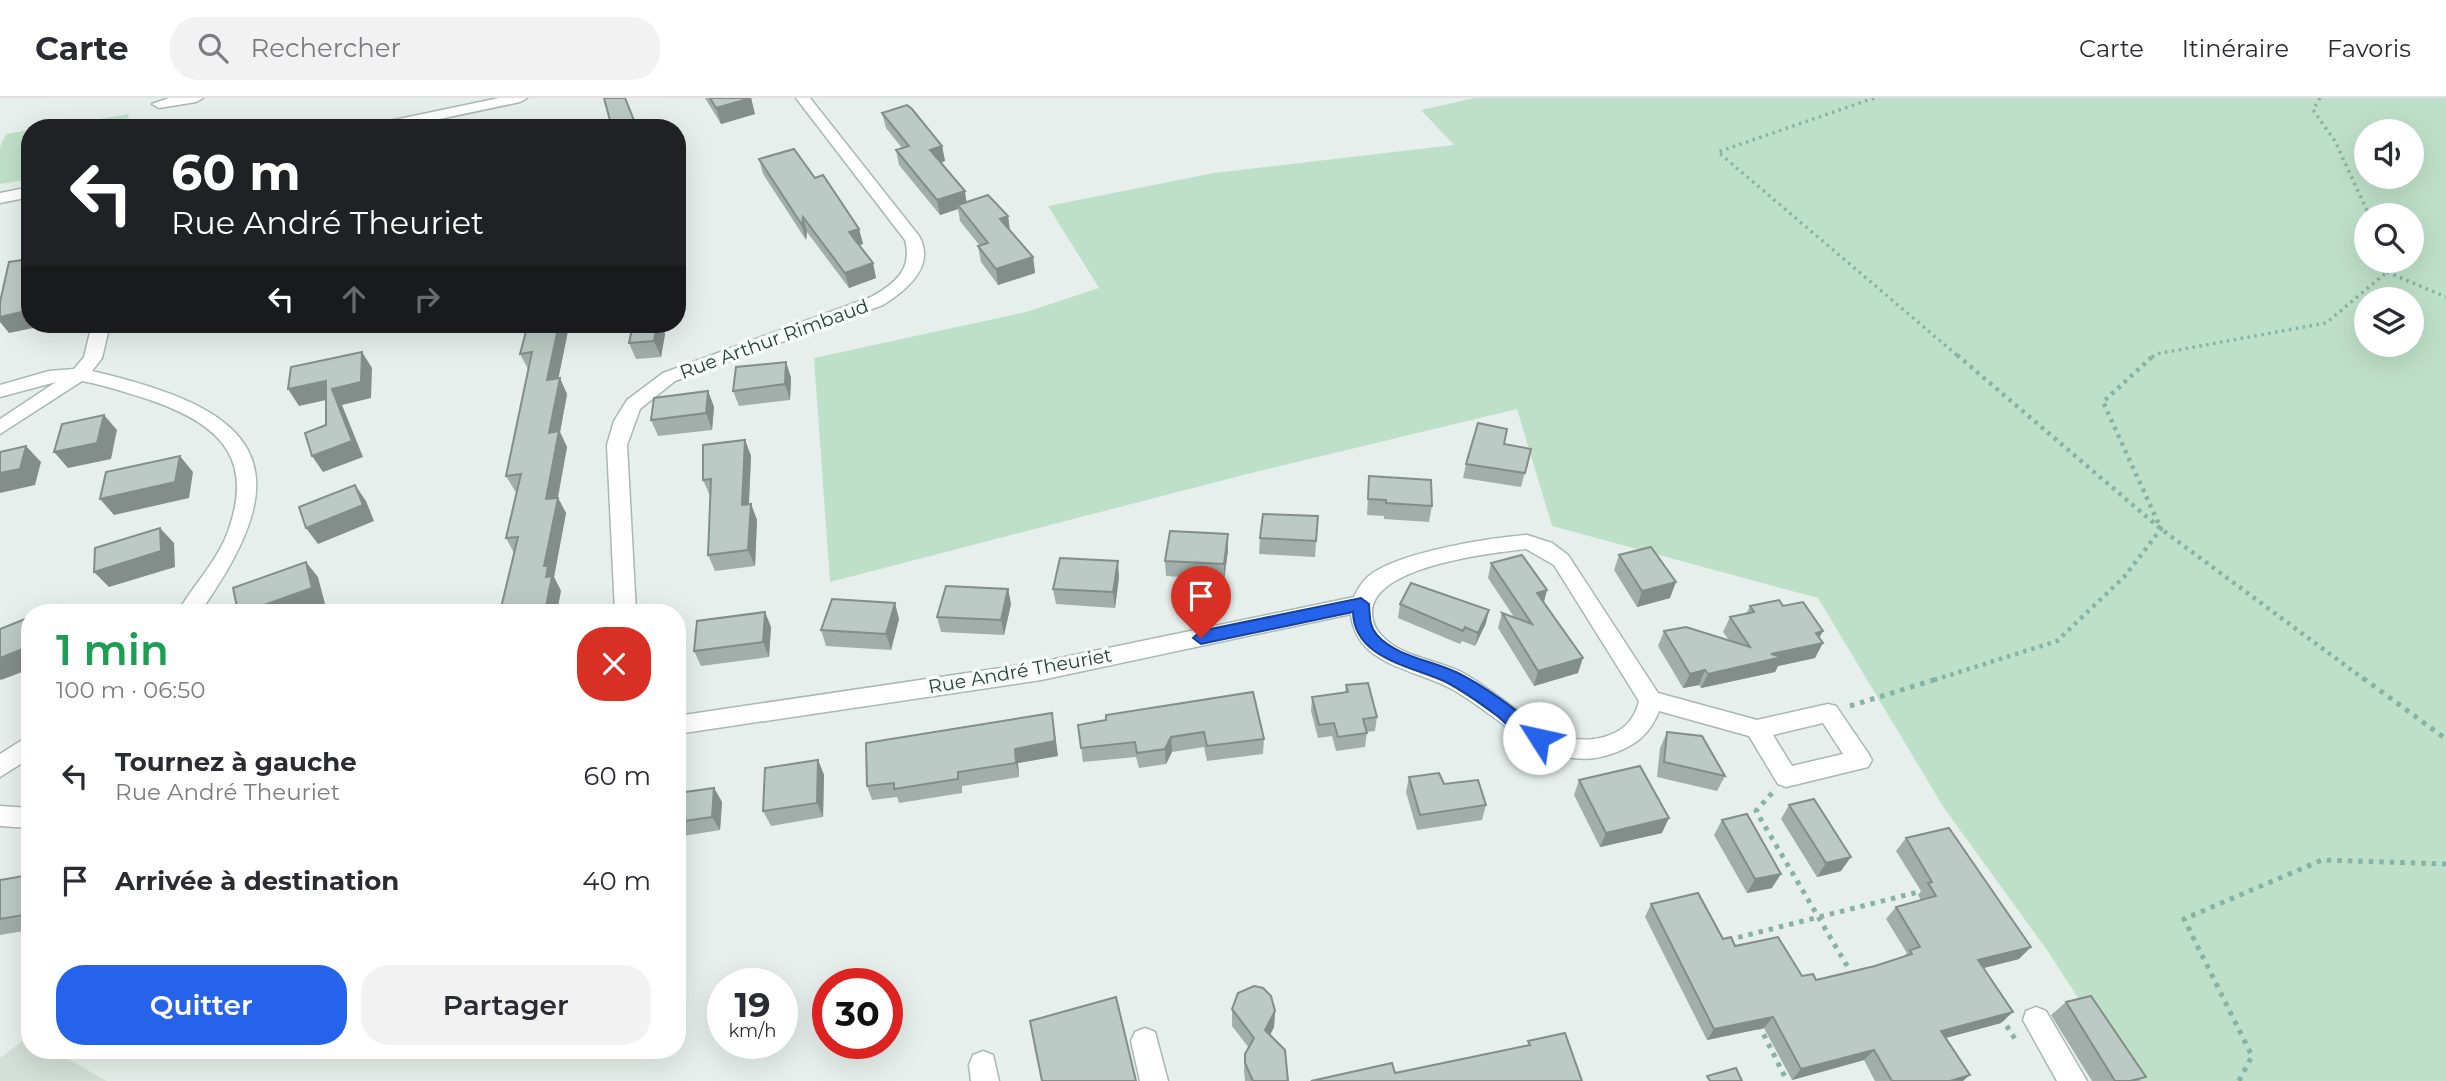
<!DOCTYPE html>
<html lang="fr">
<meta charset="utf-8">
<style>
:root{--surface:#fff;--page:#f2f2f3;--text:#2b2b33;--muted:#7c7c81;--line:#e1e1e2;--accent:#2563eb}
body{margin:0;font-family:Montserrat,sans-serif;background:var(--page);color:var(--text);height:100vh;display:flex;flex-direction:column;font-size:26px;white-space:nowrap}
*{box-sizing:border-box;margin:0}
p{font-size:23px;color:var(--muted)}
.icon{flex:none;width:38px;height:38px;fill:none;stroke:currentColor;stroke-width:2;stroke-linecap:round;stroke-linejoin:round}
.map{position:relative;flex:1;overflow:hidden}
.panel{position:absolute;left:21px;top:506px;width:665px;height:455px;display:flex;flex-direction:column;background:var(--surface);border-radius:28px;box-shadow:0 7px 28px #0002}
.panel>*{flex:none}
.hud{position:absolute;left:21px;top:21px;width:665px;height:214px;border-radius:28px;box-shadow:0 7px 28px #0002;background:#202124;color:#fff;overflow:hidden}
.fabs{position:absolute;left:2354px;top:21px;display:grid;gap:14px}
.fabs a{display:grid;place-items:center;width:70px;height:70px;border-radius:50%;background:var(--surface);box-shadow:0 7px 28px #0002;font-size:35px}
.speed{position:absolute;left:707px;top:870px;display:flex;gap:14px;font-size:35px;font-weight:700;text-align:center}
.speed>*{display:grid;place-content:center;width:91px;height:91px;border-radius:50%;background:var(--surface);box-shadow:0 7px 28px #0002;line-height:1}
.speed small{font-size:18px;font-weight:400}
.speed .limit{border:10px solid #d22;background:#fff;color:#111}
.pin{position:absolute;display:grid;place-items:center;width:60px;height:60px;color:#fff;margin:-72px -30px;border-radius:50% 50% 50% 0;rotate:-45deg;box-shadow:0 0 7px #0007}
.pin .icon{rotate:45deg}
.me{position:absolute;width:77px;margin:-38px;rotate:305deg;stroke-linejoin:round;filter:drop-shadow(0 0 5px #0008)}
.turn{display:flex;align-items:center;gap:24px;height:147px;padding:0 35px;font-size:32px}
.turn .icon{width:91px;height:91px;stroke-width:2.5}
.turn b{display:block;font-size:49px;line-height:60px}
.lanes{display:flex;align-items:center;height:66px;padding:0 35px;background:#0003;justify-content:center;gap:35px;direction:ltr}
.lanes .off{opacity:.35}
.round{display:grid;place-items:center;flex:none;width:74px;height:74px;border-radius:28px;background:var(--page)}
.summary{display:flex;align-items:center;justify-content:space-between;height:119px;padding:0 35px}
h1{font-size:42px;font-weight:600;line-height:52px;color:#1e9e55}
.primary-button{display:flex;gap:14px;margin-top:auto;padding:14px 35px}
.primary-button a{flex:1;height:80px;border-radius:28px;background:var(--accent);color:#fff;font-size:28px;font-weight:600;line-height:80px;text-align:center}
.primary-button a+a{background:var(--page);color:var(--text)}
ul{padding:0;list-style:none}
li{display:flex;align-items:center;gap:21px;height:105px;padding:0 35px}
li div{flex:1}
li b{display:block;font-size:26px}
li em{font-style:normal}
header{display:flex;align-items:center;gap:42px;box-sizing:border-box;height:98px;padding:0 35px;background:var(--surface);border-bottom:2px solid var(--line)}
header strong{font-size:33px}
nav{display:flex;gap:38px;margin-inline-start:auto;font-size:24px}
.search{width:490px;height:63px;background:var(--page);display:flex;align-items:center;gap:18px;box-sizing:border-box;padding:0 24px;border-radius:28px;color:var(--muted);font-size:26px}
.map>svg:first-child{display:block}
.built{fill:#d4dfda}
.green{fill:#bfe0c8;fill-rule:evenodd}
.lines{fill:none;stroke-linecap:round;stroke-linejoin:round}
.minor-casing{stroke:#a8b8b2;stroke-width:3}
.path-far2{stroke:#86b3a5;stroke-width:3.5;stroke-dasharray:2.5 4.5;stroke-linecap:butt}
.path-far1{stroke:#86b3a5;stroke-width:4.5;stroke-dasharray:3.5 5;stroke-linecap:butt}
.path{stroke:#86b3a5;stroke-width:5;stroke-dasharray:4.5 6;stroke-linecap:butt}
.minor{fill:#fff;fill-rule:evenodd}
.wall{fill:#a1aea9}
.shaded-wall{fill:#838d89}
.building{fill:#bbcac4;stroke:#838d89;stroke-width:2}
.route{fill:#2563eb;stroke:#184099;stroke-width:2}
.labels{text-anchor:middle;dominant-baseline:central;stroke-width:7;stroke-linejoin:round;paint-order:stroke}
.street-label{font-size:19px;fill:#24423a;stroke:#f7fbf9}
</style>
<header>
<strong>Carte</strong>
<div class="search"><svg class="icon" aria-label="search" viewBox="0 0 24 24"><circle cx="10" cy="10" r="6"/><path d="M15 15l6 6"/></svg>Rechercher</div>
<nav><a>Carte</a><a>Itinéraire</a><a>Favoris</a></nav>
</header>
<div class="map">
<svg width="2446" height="983" viewBox="0 0 2446 983">
<rect width="100%" height="100%" fill="#e6efeb"/>
<path class="built" d="M29,938l1,14h23l53,31h-106v-23z"/>
<path class="green" d="M1475,0h971v983h-314l-85,-131 -103,-142 -126,-210 -266,-72 -35,-117 -262,63 -425,110 -16,-224 212,-46 73,-24 -51,-82 166,-33 240,-28 -33,-35zM2366,33h46v46h-46zM2366,117h46v46h-46zM2366,201h46v46h-46z
M129,16l-4,14h-57l1,-4z
M30,32v49l-30,5v-37l6,-13z"/>
<g class="lines">
<g class="minor-casing">
<path id="minor" d="M169,0h34l-7,4 -37,6 -7,-4z
M499,0h28l-7,4 -123,26h-29l7,-4z
M796,0h14l109,138c17,30 -12,54 -36,69l-208,76 -35,28 -13,36 9,167h-21l-8,-167 7,-24 13,-21 36,-27 208,-76c24,-13 42,-28 34,-57z
M30,89v10l-30,6v-10z
M92,226h18l-8,34 -10,13c164,38 215,91 108,241h-22c14,-25 35,-46 47,-73 32,-78 -2,-114 -75,-139 -22,-7 -45,-15 -68,-19l-82,53v-15l56,-37 -56,15v-12l49,-14 25,-2 10,-12z
M1527,437l25,8 16,12 90,138 99,27 71,-16 8,2 32,47 4,7 -4,7 -82,20 -8,-3 -29,-48 -90,-25c-9,23 -23,34 -45,42 -63,24 -108,-32 -157,-61 -36,-23 -101,-24 -106,-78l-310,66 -364,54v-18l364,-54 313,-65c4,-8 8,-16 16,-22 31,-23 118,-37 157,-40zM1526,451l28,16 85,136c-8,37 -48,44 -80,35 -34,-17 -62,-43 -94,-62 -27,-15 -61,-15 -83,-38 -7,-7 -10,-14 -10,-24 1,-46 119,-59 154,-63zM1823,625l20,31 -51,12 -19,-31z
M30,637v23l-30,19v-23z
M0,708l30,2v20l-30,-2z
M2036,909l10,4 41,70h-30l-34,-61 3,-9z
M1145,930l10,4 13,49h-28l-9,-40 4,-9z
M983,953l10,4 6,26h-28l-2,-16 4,-10z"/>
</g>
<path class="path-far2" d="M1874,0l-156,54 241,205
M2320,0l-7,12 22,31 34,74
M2387,174l59,25
M2152,259l4,-3 170,-31 61,-51 -4,-11"/>
<path class="path-far1" d="M1957,257l204,174 204,151
M1934,582l123,-39 67,-64 37,-48 -58,-127 51,-47"/>
<path class="path" d="M2363,580l83,61
M1850,608l90,-28
M1772,695l-16,18 97,165
M1728,842l190,-48
M2001,919l14,22
M1759,927l28,56
M2239,983l13,-25 -68,-137 138,-59 124,4"/>
<use href="#minor" class="minor"/>
</g>
<path class="wall" d="M705,0h46l4,16 -34,10z
M882,15l60,33 3,15 -4,2 26,39 41,14 2,14 23,27 2,16 -37,12 -17,-23 -3,-16h2l-20,-25 -2,-12 -18,6 -41,-50 -3,-15 6,-2 -16,-20z
M759,61l56,19 44,51 4,15 -4,1 14,18 3,15 -27,10 -42,-56 -1,8 -43,-66z
M633,226h28l4,10 -4,23 -25,2 -7,-16z
M568,233l-10,47 9,16 -7,38 7,15 -9,51 8,15 -12,64 7,14 -47,-38 -8,-15 11,-47h-2l-9,-15 22,-107 -8,-15z
M786,264l5,16 -1,22 -51,6 -6,-15z
M708,293l6,16 -2,23 -54,6 -7,-16z
M745,342l6,16 -2,48h2l6,16 -2,46 -40,5 -7,-16 2,-59 -7,-16z
M1504,346l27,5 -10,38 -58,-9 3,-14z
M1369,378l63,30 -3,16 -45,-3v-3l-17,-1z
M1318,418l-3,41 -56,-3 1,-16z
M1228,452l-4,30 -58,-4 -1,-15z
M1619,457l51,43 -33,9 -23,-37z
M1491,465l53,40 34,70 -44,13 -36,-58 4,-15 12,4 -26,-39z
M1119,479l-4,31 -59,-4 -3,-15z
M1008,491l3,15 -7,31 -63,-3 -4,-15z
M1400,506l86,19 -11,23 -13,-5 -2,3 -62,-26z
M1750,508h33l40,25 -4,7 -4,20 -37,8 -3,6 -74,16 -2,-3 -16,3 -25,-42 6,-15 65,9 -6,-8 7,-15 16,-3z
M765,514l6,15 -2,30 -68,9 -7,-15z
M899,521l-8,31 -65,-4 -5,-16z
M1346,587l31,32 -2,14 -8,1 -2,15 -29,4 -4,-15 -14,2 -7,-27 1,-14 33,-4z
M1052,615l6,43 -40,7 1,14 -57,9v7l-63,10 -2,-6 -25,3 -5,-14z
M1106,622l158,19 -1,15 -56,7 -3,-14 -32,5 -6,12 -27,4 -3,-11 -53,5 -5,-37z
M1667,634l58,44 -8,15 -60,-14 3,-29z
M818,662l6,15 -1,42 -52,9 -8,-15z
M1409,679l35,7 42,21 -4,15 -65,10 -11,-38z
M1579,682l83,53 -62,14 -26,-52z
M677,684l7,10 30,-4 8,14 -2,28 -43,7z
M1789,707l52,66 -24,6 -36,-58z
M1722,722l50,68 -25,5 -33,-58z
M1906,740l113,121 -35,9 17,55 -55,15 17,43h-88l-11,-21 -72,20 -28,-52 -57,12 -62,-123 6,-13 84,42 67,30 14,4 59,-14 28,-9 4,-4 -21,-34 10,-12 25,-7 -3,-5 3,-4 -25,-40z
M30,777v55l-30,5v-55z
M2066,904l75,79h-49l-41,-66z
M1232,911l43,2 -1,16 -4,8 18,46h-43l-1,-11 1,-16 4,-6 -17,-22z"/>
<path class="shaded-wall" d="M751,0l4,16 -34,10 -5,-16z
M635,25l2,5h-22z
M942,48l3,15 -12,4 -3,-15z
M965,93l2,15 -9,-1v4l-18,6 -3,-15z
M1008,118l2,16 -10,-13z
M803,119l4,15 -1,8 -4,-15z
M859,131l4,15 -10,3 -4,-15z
M1033,159l2,16 -37,12 -2,-16z
M873,165l3,15 -27,10 -4,-15z
M30,212v14h23l-44,9 -9,-11v-5z
M559,226h6l3,7 -13,64 -8,-15z
M657,226h4l4,10 -4,23 -7,-16z
M362,254l10,16 -1,30 -29,7 21,52 -40,15 -11,-16 40,-15 -17,-43 -36,8 -11,-17 38,-8 6,8z
M786,264l5,16 -1,22 -5,-16z
M560,280l7,16 -7,38 7,15 -11,59 2,-8 8,15 -12,64 7,14 -4,21h-12l1,-35 -2,-11 5,-133z
M708,293l6,16 -2,23 -6,-17z
M104,317l13,15 -6,29 -43,9 -14,-16z
M745,342l6,16 -3,65 -6,-16z
M26,348l15,16 -6,23 -35,8v-20z
M180,358l13,16 -4,26 -75,17 -14,-16z
M355,387l11,16 8,20 -56,23 -12,-16z
M751,406l6,16 -2,46 -7,-16z
M160,430l14,15 1,24 -66,20 -15,-15z
M1228,436v16l-4,30v-16z
M1118,463l1,16 -4,31 -2,-16z
M306,464l12,15 7,27 -24,8h-57z
M1676,484l-6,16 -33,9 5,-16z
M1008,491l3,15 -7,31 -3,-15z
M1547,492l-4,16 -6,-13z
M895,505l4,16 -8,31 -5,-16z
M1489,512l-3,13 -11,23 3,-13z
M765,514l6,15 -2,30 -6,-15z
M1823,533l-8,14 8,-2 -8,15 -37,8 -3,6 -74,16 7,-14 63,-20 45,-21z
M30,548v23l-29,11 -1,-1v-21z
M1583,560l-5,15 -44,13 4,-15z
M1705,572l-6,15 -16,3 7,-14z
M1052,615l6,43 -40,7 1,14 -3,-14 -1,-14z
M1171,639l1,15 -6,12 -1,-15z
M818,662l6,15 -1,42 -6,-14z
M679,684l7,14 -8,-3z
M714,690l8,14 -2,28 -8,-13z
M1669,720l-7,15 -62,14 6,-14z
M1851,759l-10,14 -24,6 9,-14z
M1781,776l-9,14 -25,5 8,-14z
M2031,849l-12,12 -52,13 11,-12z
M1275,913l-1,16 -10,20 1,-17z
M2013,914l-12,11 -71,19 11,-11z
M1773,919l-9,11 -57,12 7,-11z
M1874,952l-10,10 -72,20 9,-11z
M1970,977l-7,6h-13z"/>
<path class="building" d="M604,0h21l10,25 -23,5z
M710,0h41l-35,10z
M907,7l5,4 30,37 -12,4 35,41 -28,9 -41,-50 13,-4 -27,-33z
M794,51l21,29 8,-3 36,54 -10,3 24,31 -28,10 -42,-56 -1,8 -43,-66z
M988,97l20,21 -8,3 33,38 -37,12 -18,-23 10,-3 -30,-38z
M30,133v79l-30,7v-15l9,-40 13,-2z
M528,226h31l-12,56 13,-2 -11,55 10,-2 -13,68 12,-1 -14,68h4l-2,11 6,-1 -7,36h-45l18,-75 -12,1 15,-64 -15,2 26,-124 -12,2z
M633,226h24l-3,17 -25,2z
M362,254l-1,30 -29,7 20,52 -40,15 -7,-23 21,-8v-44l-38,8 3,-22z
M786,264l-1,22 -52,7 3,-24z
M708,293l-2,22 -55,7 3,-22z
M104,317l-7,28 -43,9 8,-28z
M1478,325l29,6 -3,15 27,5 -6,24 -59,-9z
M745,342l-3,65 9,-1 -3,46 -40,5 3,-76 -8,1v-35z
M26,348l-6,23 -20,4v-21z
M180,358l-5,26 -75,17 6,-27z
M1369,378l62,4 1,26 -46,-3v-3l-18,-1z
M355,387l8,20 -57,23 -7,-21z
M1263,416l55,2 -2,25 -56,-3z
M160,430l1,23 -67,21 1,-24z
M1170,433l58,3 -4,30 -59,-3z
M1651,449l25,35 -34,9 -23,-36z
M1522,457l25,35 -10,3 46,65 -45,13 -36,-58 30,11 -41,-61z
M1060,460l58,3 -5,31 -60,-3z
M306,464l6,26 -68,24h-6l-5,-24z
M1411,485l78,27 -11,23 -13,-6 -2,4 -63,-27z
M946,488l62,3 -7,31 -64,-3z
M832,501l63,4 -9,31 -65,-4z
M1779,502l4,6 20,-4 20,29 -7,2 7,10 -52,11 11,3 -74,17 -3,-4 -15,4 -26,-43 22,-4 64,20 -20,-30 24,-5 -4,-6z
M765,514l-2,30 -69,9 3,-30z
M30,519v29l-30,12v-29z
M1368,585l9,34 -14,2 4,14 -29,4 -4,-14 -15,2 -7,-28 36,-5 -2,-7z
M1253,594l11,47 -57,7 -3,-14 -33,5 -6,12 -28,4 -2,-11 -54,6 -3,-23 28,-5v-5z
M1052,615l3,28 -40,8 1,14 -58,9v7l-64,10v-6l-27,3 -1,-43z
M1667,634l35,4 23,40 -61,-14z
M818,662l-1,43 -54,8 2,-43z
M1640,668l29,52 -63,15 -27,-53z
M1439,675l5,11 34,-4 8,25 -66,10 -11,-38z
M677,684h2l-1,11 36,-5 -2,29 -35,5z
M1814,701l37,58 -25,6 -37,-58z
M1747,716l34,60 -26,5 -33,-59z
M1949,730l82,119 -53,13 35,52 -72,19 29,44 -20,6h-58l-18,-31 -73,19 -28,-52 -59,12 -63,-125 47,-11 25,46 8,-2 4,9 43,-9 24,39 11,-2 3,6 59,-14 37,-12 -2,-4 10,-3 -24,-40 40,-11 -8,-13 4,-1 -26,-44z
M30,777v39l-30,5v-39z
M1254,888l9,2 8,8 4,15 -10,19 20,20 3,31h-35l-8,-18v-9l9,-16 -22,-29 6,-16z
M2091,898l55,81 -16,4h-15l-49,-79z
M1116,899l20,84h-94l-12,-60z
M1565,935l17,48h-271l81,-18 3,10 135,-28 -2,-4z
M1736,970l6,13h-32l-3,-5z"/>
<path class="route" d="M1361,500l8,6c1,12 0,22 8,31 19,22 58,26 83,39 31,16 58,38 85,59l3,5 -3,5c-16,6 -37,-19 -49,-28 -16,-12 -33,-24 -50,-33 -34,-16 -92,-23 -93,-70l-152,32 -8,-6 8,-7z"/>
<g class="labels">
<g class="street-label">
<text transform="translate(774 241) rotate(-20)">Rue Arthur Rimbaud</text>
<text transform="translate(1020 573) rotate(-10)">Rue André Theuriet</text>
</g>
</g>
</svg>
<div class="fabs">
<a><svg class="icon" aria-label="sound" viewBox="0 0 24 24"><path d="M4 9h4l5-4v14l-5-4H4zM17 9q2 3 0 6"/></svg></a>
<a><svg class="icon" aria-label="search" viewBox="0 0 24 24"><circle cx="10" cy="10" r="6"/><path d="M15 15l6 6"/></svg></a>
<a><svg class="icon" aria-label="layers" viewBox="0 0 24 24"><path d="M12 4l9 5-9 5-9-5zM3 14l9 5 9-5"/></svg></a>
</div>
<div class="speed"><div>19<small>km/h</small></div><div class="limit">30</div></div>
<div class="pin" style="left:1201px;top:540px;background:#d93025"><svg class="icon" aria-label="arrive" viewBox="0 0 24 24"><path d="M6 21V4h12l-3 4 3 4H6"/></svg></div>
<svg class="me" style="left:1539px;top:640px" viewBox="-20 -20 40 40"><circle r="19" fill="#fff"/><path d="M0-13L10 11 0 6-10 11z" fill="#2563eb"/></svg>
<div class="hud">
<div class="turn"><svg class="icon" aria-label="left" viewBox="0 0 24 24"><path d="M17 20v-9H6M10 6l-5 5 5 5"/></svg><div><b>60 m</b>Rue André Theuriet</div></div>
<div class="lanes"><svg class="icon" aria-label="left" viewBox="0 0 24 24"><path d="M17 20v-9H6M10 6l-5 5 5 5"/></svg><svg class="icon off" aria-label="ahead" viewBox="0 0 24 24"><path d="M12 20V5M6 11l6-6 6 6"/></svg><svg class="icon off" aria-label="right" viewBox="0 0 24 24"><path d="M7 20v-9h11M14 6l5 5-5 5"/></svg></div>
</div>
<section class="panel">
<div class="summary"><div><h1>1 min</h1><p>100 m · 06:50</p></div><a class="round" style="background:#d93025;color:#fff"><svg class="icon" aria-label="close" viewBox="0 0 24 24"><path d="M6 6l12 12M18 6L6 18"/></svg></a></div>
<ul>
<li><svg class="icon" aria-label="left" viewBox="0 0 24 24"><path d="M17 20v-9H6M10 6l-5 5 5 5"/></svg><div><b>Tournez à gauche</b><p>Rue André Theuriet</p></div><em>60 m</em></li>
<li><svg class="icon" aria-label="arrive" viewBox="0 0 24 24"><path d="M6 21V4h12l-3 4 3 4H6"/></svg><div><b>Arrivée à destination</b></div><em>40 m</em></li>
</ul>
<div class="primary-button"><a>Quitter</a><a>Partager</a></div>
</section>
</div>
